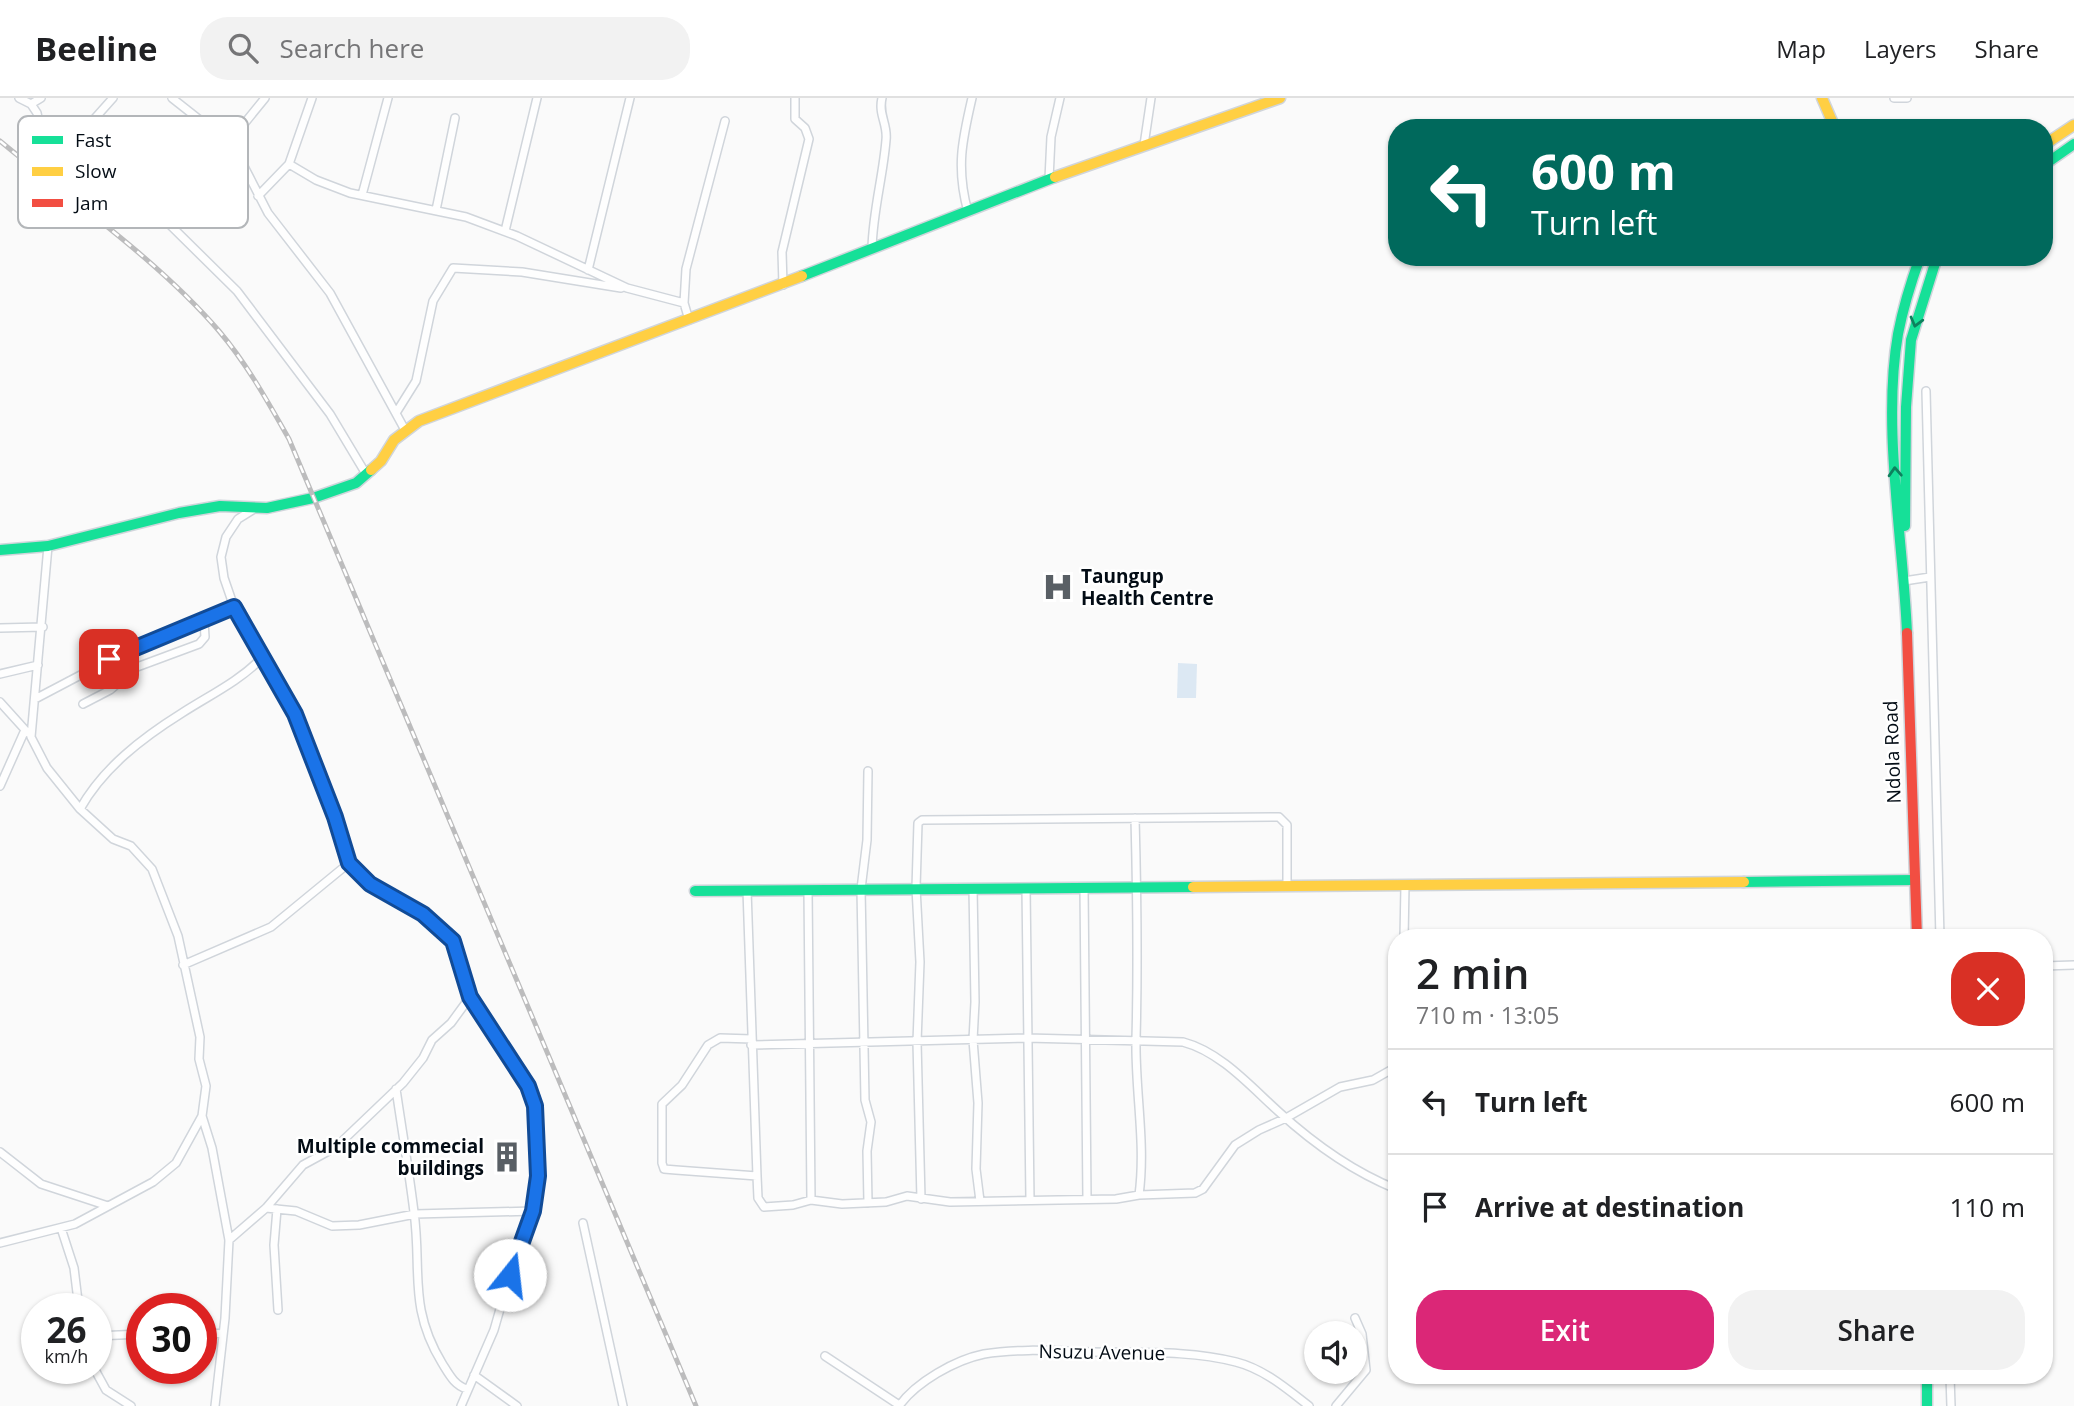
<!DOCTYPE html>
<meta charset="utf-8">
<style>
:root{--surface:#fff;--page:#f2f2f2;--text:#202124;--muted:#757577;--line:#e0e0e0;--accent:#db2777}
body{margin:0;font-family:"Open Sans",sans-serif;background:var(--page);color:var(--text);height:100vh;display:flex;flex-direction:column;font-size:26px;white-space:nowrap}
*{box-sizing:border-box;margin:0}
p{font-size:23px;color:var(--muted)}
.icon{flex:none;width:38px;height:38px;fill:none;stroke:currentColor;stroke-width:2;stroke-linecap:round;stroke-linejoin:round}
.map{position:relative;flex:1;overflow:hidden}
.drawer{position:absolute;left:1388px;top:831px;width:665px;height:455px;display:flex;flex-direction:column;background:var(--surface);border-radius:28px;box-shadow:0 2px 5px #0004}
.drawer>*{flex:none}
.hud{position:absolute;left:1388px;top:21px;width:665px;height:147px;border-radius:28px;box-shadow:0 2px 5px #0004;background:#00695c;color:#fff;overflow:hidden}
.controls{position:absolute;left:1304px;top:1223px;display:grid;gap:14px}
.controls a{display:grid;place-items:center;width:63px;height:63px;border-radius:50%;background:var(--surface);box-shadow:0 2px 5px #0004;font-size:35px}
.speed{position:absolute;left:21px;top:1195px;display:flex;gap:14px;font-size:35px;font-weight:700;text-align:center}
.speed>*{display:grid;place-content:center;width:91px;height:91px;border-radius:50%;background:var(--surface);box-shadow:0 2px 5px #0004;line-height:1}
.speed small{font-size:18px;font-weight:400}
.speed .limit{border:10px solid #d22;background:#fff;color:#111}
.pin{position:absolute;display:grid;place-items:center;width:60px;height:60px;color:#fff;margin:-30px;border-radius:14px;box-shadow:0 4px 10px #0006}
.me{position:absolute;width:77px;margin:-38px;rotate:16deg;stroke-linejoin:round;filter:drop-shadow(0 0 5px #0008)}
.turn{display:flex;align-items:center;gap:24px;height:147px;padding:0 28px;font-size:32px}
.turn .icon{width:91px;height:91px;stroke-width:2.5}
.turn b{display:block;font-size:49px;line-height:60px}
.round{display:grid;place-items:center;flex:none;width:74px;height:74px;border-radius:28px;background:var(--page)}
.overview{display:flex;align-items:center;justify-content:space-between;height:119px;padding:0 28px}
h1{font-size:42px;font-weight:600;line-height:52px}
.primary-button{display:flex;gap:14px;margin-top:auto;padding:14px 28px}
.primary-button a{flex:1;height:80px;border-radius:28px;background:var(--accent);color:#fff;font-size:28px;font-weight:600;line-height:80px;text-align:center}
.primary-button a+a{background:var(--page);color:var(--text)}
ul{padding:0;list-style:none}
li{display:flex;align-items:center;gap:21px;height:105px;padding:0 28px;border-top:2px solid var(--line)}
li div{flex:1}
li b{display:block;font-size:26px}
li em{font-style:normal}
header{display:flex;align-items:center;gap:42px;box-sizing:border-box;height:98px;padding:0 35px;background:var(--surface);border-bottom:2px solid var(--line)}
header strong{font-size:33px}
nav{display:flex;gap:38px;margin-inline-start:auto;font-size:24px}
.search{width:490px;height:63px;background:var(--page);display:flex;align-items:center;gap:18px;box-sizing:border-box;padding:0 24px;border-radius:28px;color:var(--muted);font-size:26px}
.map>svg:first-child{display:block}
.green{fill:#dce8f3}
.lines{fill:none;stroke-linecap:round;stroke-linejoin:round}
.street-casing{stroke:#d0d5db;stroke-width:10}
.fast-casing{stroke:#d0d5db;stroke-width:13}
.slow-casing{stroke:#d0d5db;stroke-width:13}
.jam-casing{stroke:#d0d5db;stroke-width:13}
.street{stroke:#fefefe;stroke-width:7}
.fast{stroke:#16e098;stroke-width:10}
.slow{stroke:#ffcf43;stroke-width:10}
.jam{stroke:#f24e42;stroke-width:10}
.rail-casing{stroke:#bcbcbd;stroke-width:5}
.rail{stroke:#fff;stroke-width:2.5;stroke-dasharray:8;stroke-linecap:butt}
.oneway{stroke:#0d815d}
.route-casing{stroke:#114b97;stroke-width:18}
.route{stroke:#1a73e8;stroke-width:12}
.labels{text-anchor:middle;dominant-baseline:central;stroke-width:5;stroke-linejoin:round;paint-order:stroke}
.poi-label{font-size:19px;font-weight:bold;fill:#030c15;stroke:#fff;text-anchor:start}
.street-label{font-size:19px;fill:#030c15;stroke:#fff}
.key{fill:#fff;stroke:#b3b6b9;stroke-width:2}
.key-label{font-size:19px;fill:#030c15}
</style>
<header>
<strong>Beeline</strong>
<div class="search"><svg class="icon" aria-label="search" viewBox="0 0 24 24"><circle cx="10" cy="10" r="6"/><path d="M15 15l6 6"/></svg>Search here</div>
<nav><a>Map</a><a>Layers</a><a>Share</a></nav>
</header>
<div class="map">
<svg width="2074" height="1308" viewBox="0 0 2074 1308">
<rect width="100%" height="100%" fill="#fafafa"/>
<path class="green" d="M1178,565l19,1 -1,34h-19z"/>
<g class="lines">
<g class="street-casing">
<path id="street" d="M19,0l12,6 6,9 6,28 57,45 63,32 74,73 93,123 36,60
M172,0l62,49 1,-12 30,-37
M1894,0h13
M31,6l10,-6
M1144,47l7,-47
M234,49l34,66 62,80 75,137
M62,57l51,-57
M289,66l27,16 34,13 116,24 51,19 110,52 57,15 5,17
M1049,81l2,-42 9,-39
M362,97l26,-97
M258,98l31,-32 23,-66
M436,112l19,-92
M968,114c-12,-44 -6,-71 4,-114
M505,133l32,-133
M872,150c1,-38 11,-71 14,-108 2,-16 -8,-25 -4,-42
M588,172l42,-172
M783,187l-1,-33 27,-113 -4,-11 -10,-9v-21
M684,205l2,-34 39,-148
M1926,293l14,547
M396,315l20,-32 17,-80 20,-33 69,4 99,16
M254,411l-16,10 -12,18 -5,20 3,21 10,29 61,107 40,103 14,46 21,21 53,30 30,27 17,56 44,63 21,46 3,70 -5,35 -17,42 -22,77 -33,76
M48,448l-17,191 16,31 33,41 33,30 18,7 21,23 26,67 22,101 -1,22 7,27 -4,30 10,32 17,92 -4,78 -10,88
M1904,483l26,-4
M0,530l43,-1
M0,576l38,-9
M35,601l95,-50 104,-42
M0,604l28,31
M83,606l27,-14 27,-23 62,-23 6,-7 -1,-16
M868,673l-1,69 -6,49 4,211 6,22 -4,29 1,52
M0,688l25,-56
M80,711c23,-41 62,-71 102,-96 28,-18 56,-31 80,-55
M1084,789l3,312
M973,790l2,114 -2,38 5,63 -2,66 4,32
M1026,790l4,312
M747,792l10,286 1,22 6,9 29,-2 18,-5 31,4 44,-2 21,-6 43,6 166,-3 23,-4c7,-52 -4,-103 -3,-156 2,-74 1,-147 -1,-221
M808,792l3,310
M1404,840l1,-53
M183,867l88,-38 78,-64
M2044,868l30,-1
M752,941l-32,-1 -12,7 -26,40 -20,19v59l2,6 12,1 81,6
M751,947l276,-7 156,4c38,10 68,45 96,70 34,31 75,60 117,77
M396,991c6,41 13,82 18,123 8,58 -6,95 28,151 7,11 12,22 25,26
M0,1054l41,32 67,22
M1139,1097l56,-2 8,-4 32,-44 24,-15 27,-12 54,-31 33,-7 23,-13
M921,1101l-4,-157 3,-80 -4,-74 2,-65 4,-3 357,-3 8,8v60
M266,1110l30,3 36,15 27,-1 56,-11 118,-3
M277,1111l-3,36 4,65
M583,1125l40,183
M61,1130l13,40 5,41
M229,1142l37,-32 37,-43 33,-18 67,-64 20,-25 9,-18 19,-17 19,-26
M0,1145l75,-19 78,-42 23,-19 26,-47
M201,1234l22,2
M96,1238l46,-2
M825,1258l74,49
M94,1270l12,22 25,16
M474,1277l43,31
M1950,1278l1,30
M899,1308c17,-24 56,-46 85,-52 35,-6 73,-3 108,-2 47,1 98,-2 144,10 28,7 51,27 73,44
M1336,1308l30,-36 -4,-36 -7,-16"/>
</g>
<g class="fast-casing">
<path id="fast" d="M2044,67l30,-21
M802,178l253,-99
M1905,428l1,-119 5,-67 26,-83
M0,452l48,-4 131,-33 41,-7 47,2 46,-10 43,-15 15,-13
M1907,535c-4,-95 -25,-207 -9,-299 5,-26 13,-52 22,-77
M1744,784l170,-2
M695,793l498,-4
M1927,1278v30"/>
</g>
<g class="slow-casing">
<path id="slow" d="M1822,0l13,30
M2044,47l30,-20
M1055,79l225,-79
M371,372l10,-9 13,-21 25,-19 383,-145
M1193,789l551,-5"/>
</g>
<g class="jam-casing">
<path id="jam" d="M1907,535l10,305"/>
</g>
<use href="#street" class="street"/>
<use href="#fast" class="fast"/>
<use href="#slow" class="slow"/>
<use href="#jam" class="jam"/>
<g class="rail-casing">
<path id="rail" d="M0,43c72,60 158,119 219,190 28,33 49,71 70,108l407,967"/>
</g>
<use href="#rail" class="rail"/>
</g>
<defs><path id="oneway-chevron" d="M-2-3.5L2.5 0L-2 3.5" fill="none" stroke-width="1.6" stroke-linecap="round" stroke-linejoin="round" transform="scale(1.75)"/></defs>
<g class="oneway">
<use href="#oneway-chevron" transform="translate(1916 224) rotate(105)"/>
<use href="#oneway-chevron" transform="translate(1895 374) rotate(-93)"/>
</g>
<g class="lines">
<g class="route-casing">
<path id="route" d="M109,561l125,-52 61,107 40,103 14,46 21,21 53,30 30,27 17,56 58,89 7,20 3,70 -5,35 -23,64"/>
</g>
<use href="#route" class="route"/>
</g>
<defs>
<g id="hospital-bare" transform="scale(2.415)"><path d="M-5-5h3v3.5h4V-5h3V5h-3V1.5h-4V5h-3Z" fill="#595f65" stroke="#fff" stroke-width="2.5" paint-order="stroke"/></g>
<g id="building-bare" transform="scale(2.415)"><path d="M-4-6H4V6H1V3H-1V6H-4ZM-2.5-4.3h1.7v1.8h-1.7ZM.8-4.3h1.7v1.8H.8ZM-2.5-1h1.7V.8h-1.7ZM.8-1h1.7V.8H.8Z" fill="#595f65" stroke="#fff" stroke-width="2.5" paint-order="stroke"/></g>
</defs>
<g fill-rule="evenodd">
<use href="#hospital-bare" x="1058" y="489"/>
<use href="#building-bare" x="507" y="1059"/>
</g>
<g class="labels">
<g class="poi-label">
<text x="1081" y="478">Taungup<tspan x="1081" dy="22">Health Centre</tspan></text>
<text x="484" y="1048" text-anchor="end">Multiple commecial<tspan x="484" dy="22">buildings</tspan></text>
</g>
<g class="street-label">
<text transform="translate(1892 654) rotate(-92)">Ndola Road</text>
<text transform="translate(1102 1254) rotate(1)">Nsuzu Avenue</text>
</g>
</g>
<rect x="18" y="18" width="230" height="112" rx="10" class="key"/>
<rect x="32" y="38" width="31" height="8" fill="#16e098"/>
<rect x="32" y="69" width="31" height="9" fill="#ffcf43"/>
<rect x="32" y="101" width="31" height="8" fill="#f24e42"/>
<g class="key-label">
<text x="75" y="49">Fast</text>
<text x="75" y="80">Slow</text>
<text x="75" y="112">Jam</text>
</g>
</svg>
<div class="controls">
<a><svg class="icon" aria-label="sound" viewBox="0 0 24 24"><path d="M4 9h4l5-4v14l-5-4H4zM17 9q2 3 0 6"/></svg></a>
</div>
<div class="speed"><div>26<small>km/h</small></div><div class="limit">30</div></div>
<div class="pin" style="left:109px;top:561px;background:#d93025"><svg class="icon" aria-label="arrive" viewBox="0 0 24 24"><path d="M6 21V4h12l-3 4 3 4H6"/></svg></div>
<svg class="me" style="left:510px;top:1177px" viewBox="-20 -20 40 40"><circle r="19" fill="#fff"/><path d="M0-13L10 11 0 6-10 11z" fill="#1a73e8"/></svg>
<div class="hud">
<div class="turn"><svg class="icon" aria-label="left" viewBox="0 0 24 24"><path d="M17 20v-9H6M10 6l-5 5 5 5"/></svg><div><b>600 m</b>Turn left</div></div>
</div>
<section class="drawer">
<div class="overview"><div><h1>2 min</h1><p>710 m · 13:05</p></div><a class="round" style="background:#d93025;color:#fff"><svg class="icon" aria-label="close" viewBox="0 0 24 24"><path d="M6 6l12 12M18 6L6 18"/></svg></a></div>
<ul>
<li><svg class="icon" aria-label="left" viewBox="0 0 24 24"><path d="M17 20v-9H6M10 6l-5 5 5 5"/></svg><div><b>Turn left</b></div><em>600 m</em></li>
<li><svg class="icon" aria-label="arrive" viewBox="0 0 24 24"><path d="M6 21V4h12l-3 4 3 4H6"/></svg><div><b>Arrive at destination</b></div><em>110 m</em></li>
</ul>
<div class="primary-button"><a>Exit</a><a>Share</a></div>
</section>
</div>
